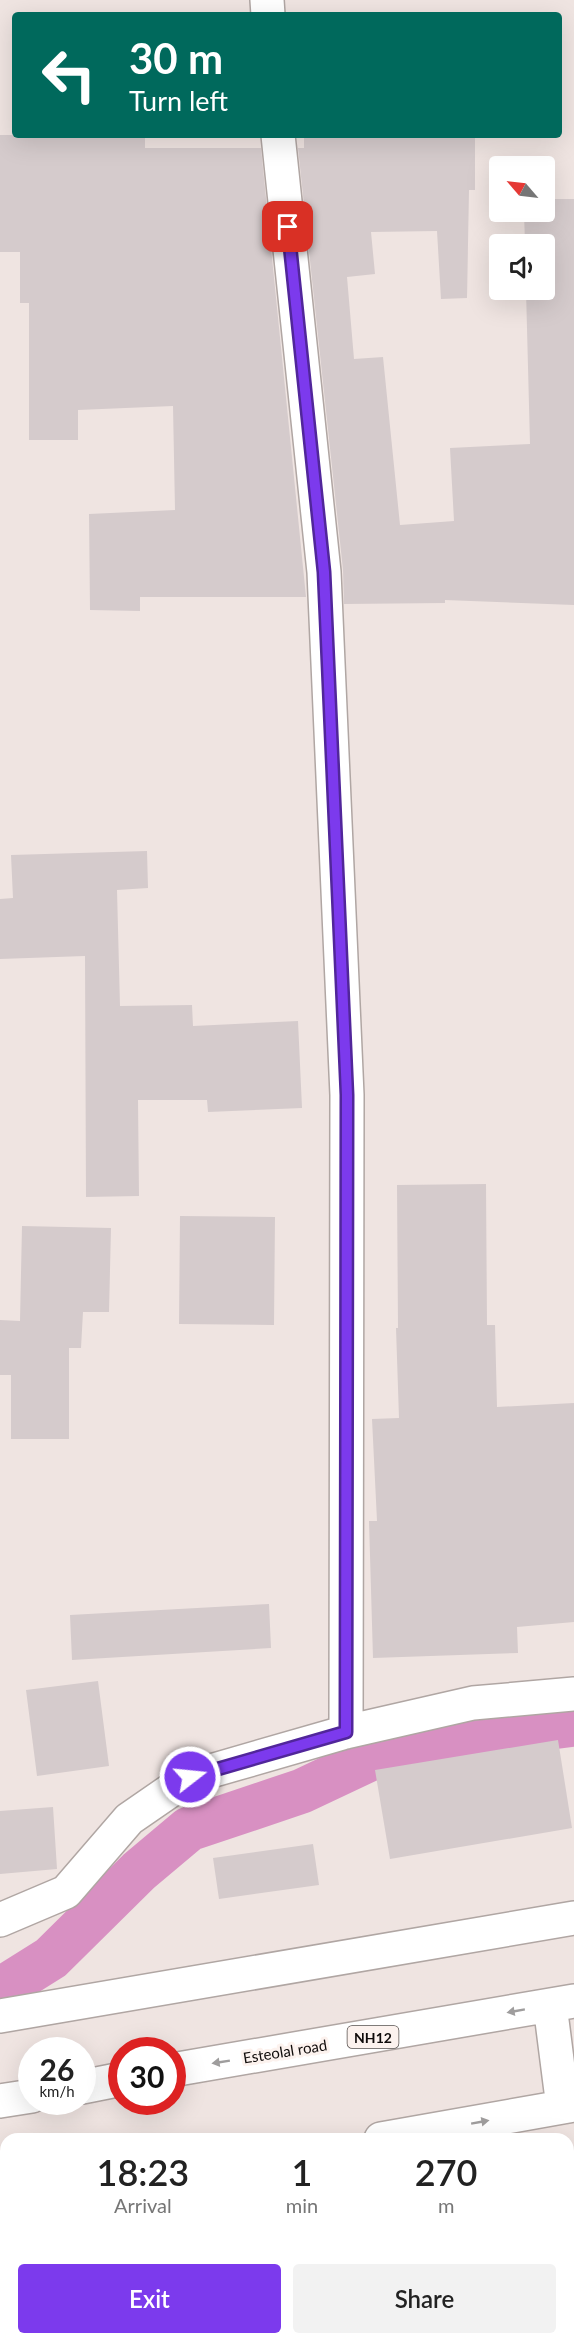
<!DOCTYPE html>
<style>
:root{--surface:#fff;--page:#f2f2f2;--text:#222;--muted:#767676;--accent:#7c3aed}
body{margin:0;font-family:Lato,sans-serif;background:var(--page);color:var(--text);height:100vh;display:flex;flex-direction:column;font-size:22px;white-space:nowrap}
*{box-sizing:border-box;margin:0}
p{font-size:20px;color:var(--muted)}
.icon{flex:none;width:33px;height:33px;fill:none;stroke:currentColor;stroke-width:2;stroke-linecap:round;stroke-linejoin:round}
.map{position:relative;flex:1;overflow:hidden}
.details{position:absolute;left:0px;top:2133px;width:574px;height:212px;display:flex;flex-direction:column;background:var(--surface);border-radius:18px 18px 0 0;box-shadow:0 6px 24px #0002}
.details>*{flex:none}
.top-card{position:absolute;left:12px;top:12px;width:550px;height:126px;border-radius:6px;box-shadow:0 6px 24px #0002;background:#00695c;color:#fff;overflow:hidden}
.needle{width:39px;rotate:298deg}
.buttons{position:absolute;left:489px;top:156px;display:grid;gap:12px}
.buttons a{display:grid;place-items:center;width:66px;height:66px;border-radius:6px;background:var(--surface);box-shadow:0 6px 24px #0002;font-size:30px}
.speed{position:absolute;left:18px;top:2037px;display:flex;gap:12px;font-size:30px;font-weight:700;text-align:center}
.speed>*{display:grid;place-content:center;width:78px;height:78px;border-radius:50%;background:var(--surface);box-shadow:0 6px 24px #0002;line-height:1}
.speed small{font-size:15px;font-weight:400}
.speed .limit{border:9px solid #d22;background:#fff;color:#111}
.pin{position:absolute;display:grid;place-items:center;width:51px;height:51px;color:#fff;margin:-26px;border-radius:12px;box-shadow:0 3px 9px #0006}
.me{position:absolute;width:66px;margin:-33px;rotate:74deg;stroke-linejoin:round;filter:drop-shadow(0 0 4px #0008)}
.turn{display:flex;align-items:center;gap:21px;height:126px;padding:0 18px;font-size:27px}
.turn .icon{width:78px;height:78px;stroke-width:2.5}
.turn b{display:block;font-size:42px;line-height:51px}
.eta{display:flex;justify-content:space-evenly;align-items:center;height:102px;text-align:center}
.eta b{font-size:36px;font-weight:600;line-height:42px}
.cta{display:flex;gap:12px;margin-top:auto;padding:12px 18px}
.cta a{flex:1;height:69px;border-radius:6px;background:var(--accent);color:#fff;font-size:24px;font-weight:600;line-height:69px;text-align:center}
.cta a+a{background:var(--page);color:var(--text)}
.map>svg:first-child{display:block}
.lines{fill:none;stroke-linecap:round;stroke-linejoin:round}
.canal{stroke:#d890c2;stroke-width:45}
.building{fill:#d5cbcc}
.service-casing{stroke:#b0a6a3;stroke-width:22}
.minor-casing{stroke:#b0a6a3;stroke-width:36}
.tertiary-casing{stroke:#b0a6a3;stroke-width:36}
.trunk-casing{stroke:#b0a6a3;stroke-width:36}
.service{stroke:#fff;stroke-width:20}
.minor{stroke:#fff;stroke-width:33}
.tertiary{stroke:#fff;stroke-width:33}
.trunk{stroke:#fff;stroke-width:33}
.oneway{fill:#9f9d9d}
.route-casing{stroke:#51269a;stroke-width:15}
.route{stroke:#7c3aed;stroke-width:10}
.labels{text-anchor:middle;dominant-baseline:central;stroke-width:6;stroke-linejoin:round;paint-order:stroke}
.shield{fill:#fcf2ee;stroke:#56504e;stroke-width:1.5}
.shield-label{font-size:14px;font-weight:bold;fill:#0f0b0a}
.street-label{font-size:15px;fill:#0f0b0a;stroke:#fcf2ee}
</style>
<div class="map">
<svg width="574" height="2344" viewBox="0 0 574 2344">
<rect width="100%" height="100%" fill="#efe4e1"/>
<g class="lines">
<path class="canal" d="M0,1990l51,-32 88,-87 50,-42 113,-38 93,-44 179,-23"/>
</g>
<path class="building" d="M0,135h145v13h116l45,449h-166v14l-50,-1 -1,-96 86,-4 -2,-104 -95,4v30h-49v-137h-9v-51h-20z
M304,135h171v55h-6l-2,108 -26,1 -4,-68 -66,1 4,42 -28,3 7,82 29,-2 17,168 54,-4 -4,-73 80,-4 -4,-154h18v-46h-19l-1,-32h20v-13h30v406l-129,-5v3l-101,1 -1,-34 -45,-422h6z
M147,851l1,37 -31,2 3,116 72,-1 1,21 105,-5 4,87 -94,4 -1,-12h-69l1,96 -53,1 -1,-241 -85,3v-60l13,-1 -2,-43z
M486,1184l1,141h8l2,82 77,-4v219l-57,5 1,26 -145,5 -4,-137h8l-5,-102 27,-1 -3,-90h2l-1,-143z
M180,1216l95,1 -1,108 -95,-1z
M22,1226l89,2 -2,84h-26l-2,36h-12v91h-58v-64h-11v-55l20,1z
M269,1604l2,44 -199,12 -2,-45z
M98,1681l11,85 -72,10 -11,-86z
M558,1740l14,88 -182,31 -15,-89z
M53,1807l4,62 -57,5v-63z
M313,1844l6,41 -100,14 -6,-41z"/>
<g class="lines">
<g class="service-casing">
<path id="service" d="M246,2338v6"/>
</g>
<g class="minor-casing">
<path id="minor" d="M267,0l1,15
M278,135l46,437 23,523 -1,637
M0,1920l66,-28 63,-73 61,-42 156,-45 127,-29 101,-9"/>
</g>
<g class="tertiary-casing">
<path id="tertiary" d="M0,2016l574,-98
M568,2207l6,-1
M0,2302l6,-1"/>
</g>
<g class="trunk-casing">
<path id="trunk" d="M550,2005l13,102
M172,2070l402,-69
M82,2087l40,-8
M0,2101l32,-5
M381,2139l193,-34
M0,2206l6,-1"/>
</g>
<use href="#service" class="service"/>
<use href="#minor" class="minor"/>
<use href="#tertiary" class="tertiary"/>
<use href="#trunk" class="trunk"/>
</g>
<defs><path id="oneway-solid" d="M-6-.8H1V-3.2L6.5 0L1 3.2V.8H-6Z" transform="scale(1.5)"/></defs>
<g class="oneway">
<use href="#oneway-solid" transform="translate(516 2011) rotate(170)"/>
<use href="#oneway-solid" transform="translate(221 2062) rotate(171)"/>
<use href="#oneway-solid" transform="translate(480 2122) rotate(-10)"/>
</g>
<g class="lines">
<g class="route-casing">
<path id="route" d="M190,1777l156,-45 1,-637 -23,-523 -36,-345"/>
</g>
<use href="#route" class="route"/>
</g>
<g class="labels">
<rect class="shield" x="347.5" y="2026" width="51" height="22" rx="4.5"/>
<g class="shield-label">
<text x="373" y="2037">NH12</text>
</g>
<g class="street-label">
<text transform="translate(285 2051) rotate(-9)">Esteolal road</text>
</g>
</g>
</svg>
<div class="buttons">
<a><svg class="needle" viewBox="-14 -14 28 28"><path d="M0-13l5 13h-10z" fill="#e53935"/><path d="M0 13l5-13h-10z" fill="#767676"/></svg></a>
<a><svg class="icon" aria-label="sound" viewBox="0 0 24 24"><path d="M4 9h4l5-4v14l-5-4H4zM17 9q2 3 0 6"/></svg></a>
</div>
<div class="speed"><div>26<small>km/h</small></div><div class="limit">30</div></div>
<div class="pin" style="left:288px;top:227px;background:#d93025"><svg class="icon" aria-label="arrive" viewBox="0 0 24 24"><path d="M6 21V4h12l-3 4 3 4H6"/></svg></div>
<svg class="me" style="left:190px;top:1777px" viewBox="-20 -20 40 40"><circle r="17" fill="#7c3aed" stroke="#fff" stroke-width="3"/><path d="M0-11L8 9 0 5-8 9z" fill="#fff"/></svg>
<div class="top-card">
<div class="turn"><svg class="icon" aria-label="left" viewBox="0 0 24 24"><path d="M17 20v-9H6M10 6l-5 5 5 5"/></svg><div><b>30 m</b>Turn left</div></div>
</div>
<section class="details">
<div class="eta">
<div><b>18:23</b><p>Arrival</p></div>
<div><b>1</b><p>min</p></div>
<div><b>270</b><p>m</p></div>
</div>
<div class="cta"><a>Exit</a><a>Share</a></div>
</section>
</div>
